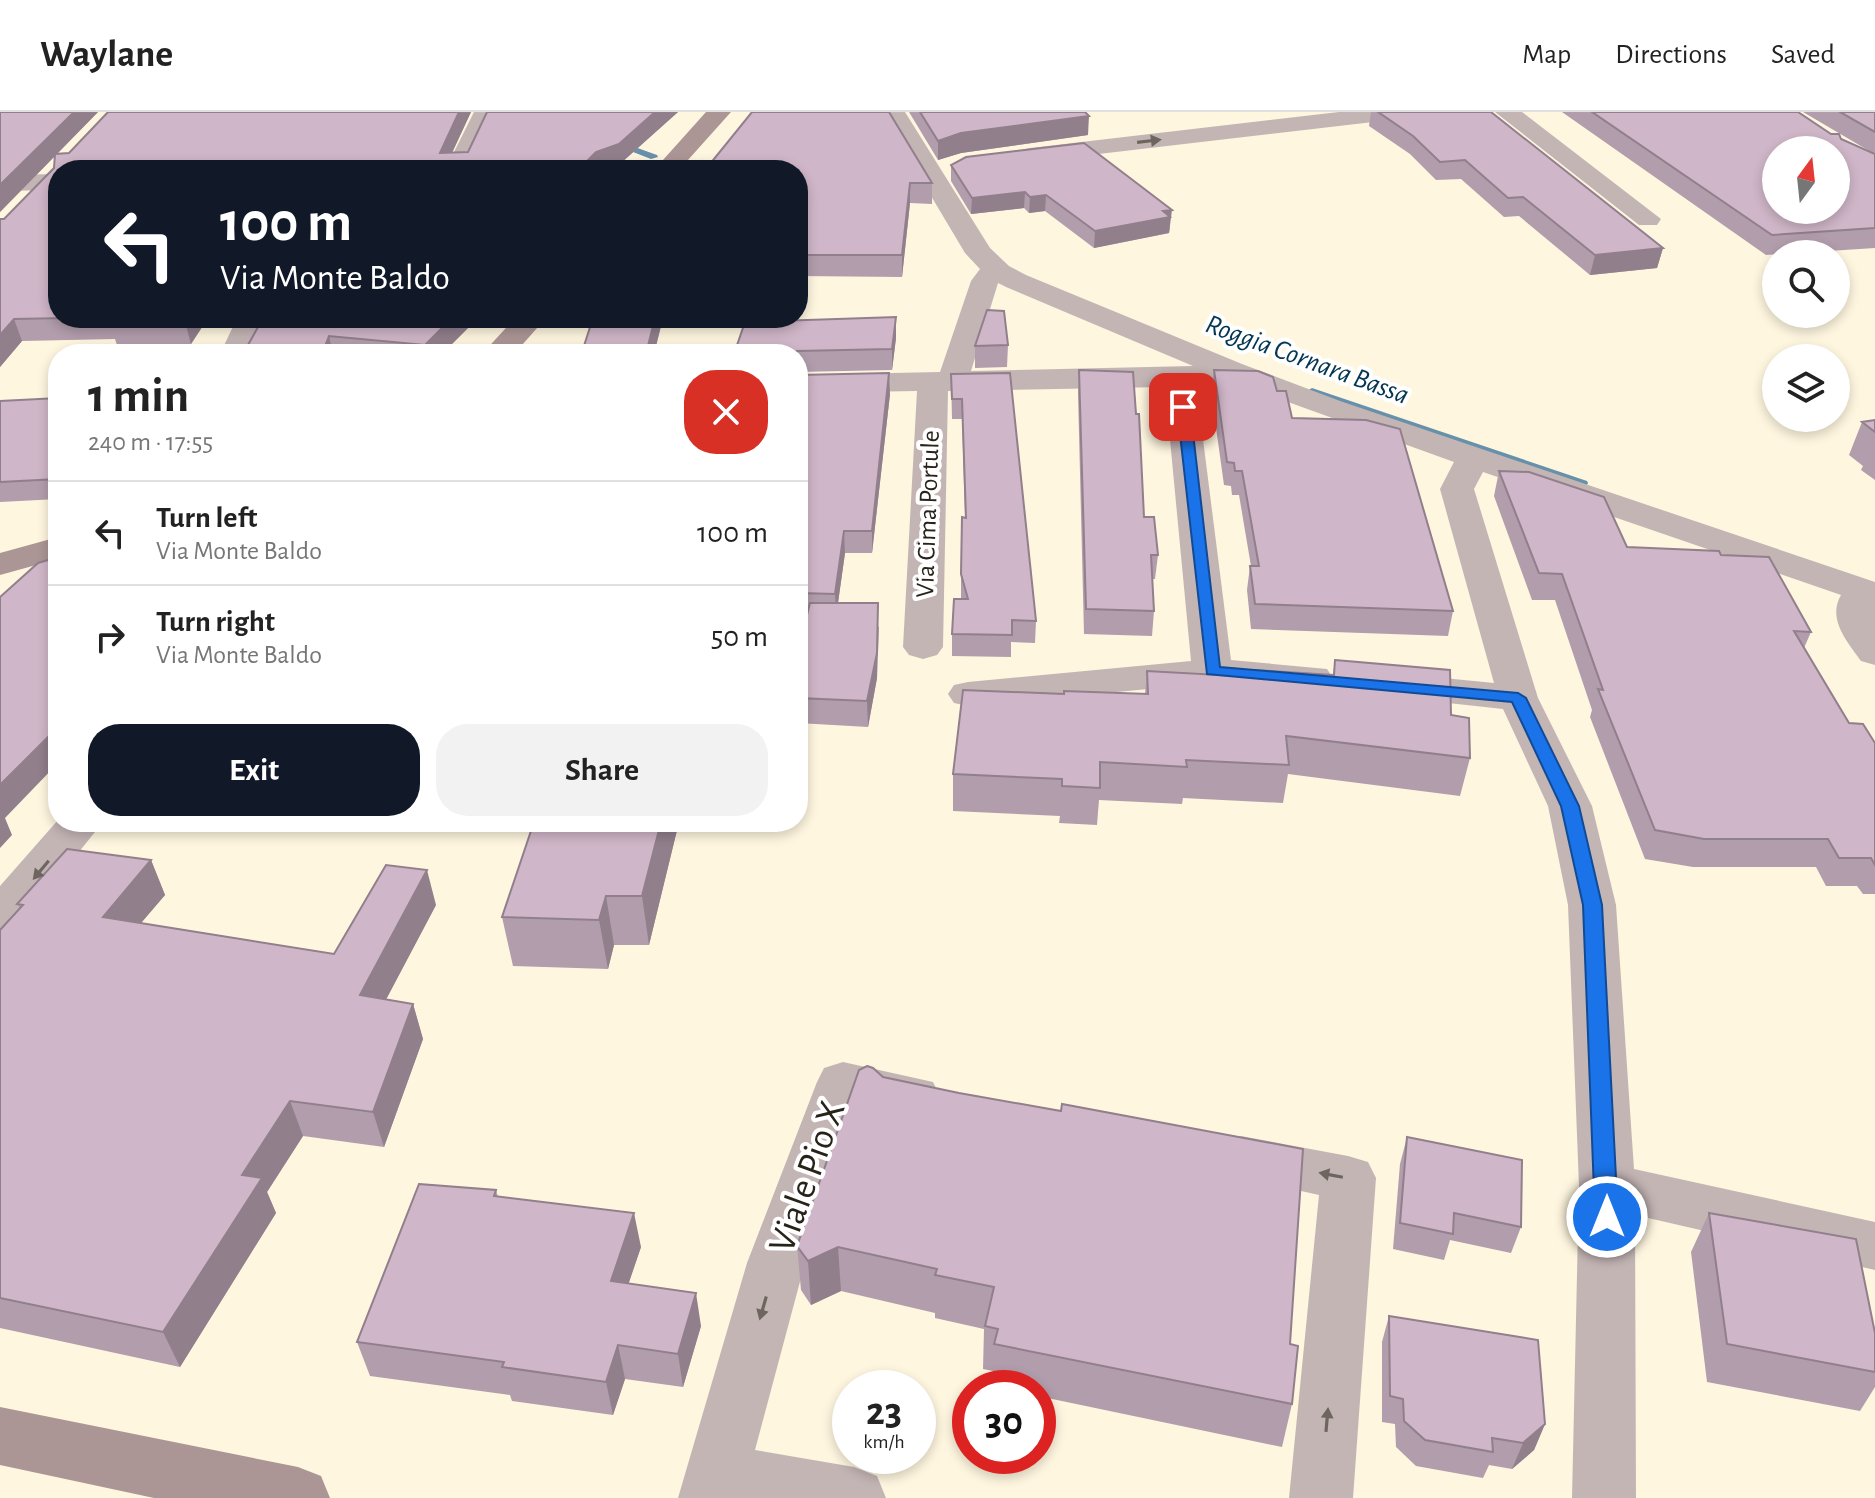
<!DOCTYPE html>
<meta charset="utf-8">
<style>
:root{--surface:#fff;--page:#f2f2f2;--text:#222;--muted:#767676;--line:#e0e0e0;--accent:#111827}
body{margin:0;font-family:"Alegreya Sans",sans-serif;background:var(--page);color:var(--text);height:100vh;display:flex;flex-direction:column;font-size:30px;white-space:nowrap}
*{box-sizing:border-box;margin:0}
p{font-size:26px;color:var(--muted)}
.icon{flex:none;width:44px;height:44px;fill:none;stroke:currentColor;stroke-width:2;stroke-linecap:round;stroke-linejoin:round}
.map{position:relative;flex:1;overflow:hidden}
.panel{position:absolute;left:48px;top:232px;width:760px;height:488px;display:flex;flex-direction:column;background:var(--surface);border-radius:32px;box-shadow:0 4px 12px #0003}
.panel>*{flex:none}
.hud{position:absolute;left:48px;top:48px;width:760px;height:168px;border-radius:32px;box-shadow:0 4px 12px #0003;background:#111827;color:#fff;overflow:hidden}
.needle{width:52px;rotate:15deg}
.controls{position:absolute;left:1762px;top:24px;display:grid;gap:16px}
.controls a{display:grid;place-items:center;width:88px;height:88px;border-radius:50%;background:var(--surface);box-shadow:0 4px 12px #0003;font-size:40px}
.speed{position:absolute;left:832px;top:1258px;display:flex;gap:16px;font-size:40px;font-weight:700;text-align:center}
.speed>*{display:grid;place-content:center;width:104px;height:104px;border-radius:50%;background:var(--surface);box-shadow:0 4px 12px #0003;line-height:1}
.speed small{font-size:20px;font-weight:400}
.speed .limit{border:12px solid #d22;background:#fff;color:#111}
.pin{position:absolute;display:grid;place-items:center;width:68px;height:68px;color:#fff;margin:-34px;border-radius:16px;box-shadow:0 4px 12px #0006}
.me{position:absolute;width:88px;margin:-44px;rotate:0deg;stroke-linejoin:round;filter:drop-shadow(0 0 6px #0008)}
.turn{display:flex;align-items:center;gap:28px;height:168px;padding:0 40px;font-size:36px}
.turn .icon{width:104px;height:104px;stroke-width:2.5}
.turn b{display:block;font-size:56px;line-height:68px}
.round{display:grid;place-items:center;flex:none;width:84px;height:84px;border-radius:32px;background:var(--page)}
.overview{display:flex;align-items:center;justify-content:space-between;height:136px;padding:0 40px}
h1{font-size:48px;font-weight:600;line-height:60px}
.primary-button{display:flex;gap:16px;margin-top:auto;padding:16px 40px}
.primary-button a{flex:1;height:92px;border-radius:32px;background:var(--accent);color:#fff;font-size:32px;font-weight:600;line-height:92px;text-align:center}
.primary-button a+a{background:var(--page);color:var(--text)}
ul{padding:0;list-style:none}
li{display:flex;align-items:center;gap:24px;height:104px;padding:0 40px;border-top:2px solid var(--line)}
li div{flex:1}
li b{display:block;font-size:30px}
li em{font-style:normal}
header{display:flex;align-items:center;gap:48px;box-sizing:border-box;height:112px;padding:0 40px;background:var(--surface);border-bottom:2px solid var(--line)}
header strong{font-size:38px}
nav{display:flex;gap:44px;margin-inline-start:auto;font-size:28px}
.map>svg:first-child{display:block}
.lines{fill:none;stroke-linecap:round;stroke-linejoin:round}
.stream{fill:#6791ab;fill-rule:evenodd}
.street{fill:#c4b5b5;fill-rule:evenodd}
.secondary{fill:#ac9695;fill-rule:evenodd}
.wall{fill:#b29dac}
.shaded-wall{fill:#917f8c}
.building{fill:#cfb6c8;stroke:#917f8c;stroke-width:2;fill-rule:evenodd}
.oneway{fill:#6e655f}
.route{fill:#1a73e8;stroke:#114b97;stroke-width:2}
.labels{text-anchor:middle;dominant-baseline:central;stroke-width:8;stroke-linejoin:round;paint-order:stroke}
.far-street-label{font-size:26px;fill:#272319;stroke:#fff}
.far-water-label{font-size:28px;font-style:italic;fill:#033652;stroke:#fff}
.near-street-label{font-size:38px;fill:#272319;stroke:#fff}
</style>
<header>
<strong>Waylane</strong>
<nav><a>Map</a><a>Directions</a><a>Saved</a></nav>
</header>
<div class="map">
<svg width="1875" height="1386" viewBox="0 0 1875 1386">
<rect width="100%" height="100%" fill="#fef6df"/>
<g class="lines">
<path class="stream" d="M618,29l39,14 1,2 -7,2 -36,-14 -1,-2z
M1312,276l275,93 1,2 -1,2h-8l-271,-92 -1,-2z"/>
<path class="street" d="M474,0h24l-29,58h-24z
M881,0h24l85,136 19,18 17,9 216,89 98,37 535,181v83l-14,-4c-14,-20 -34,-42 -20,-66l-358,-123 -9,17 64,209 54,108 24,99 18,264 241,53v48l-240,-55 1,283h-64l7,-312 -11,-281 -20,-99 -45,-97 -110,-12 -14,-3 -6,-9 6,-9 14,-3 101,10 -54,-194 14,-27 -227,-82 -31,4 35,276 96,9 6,9 -6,9 -14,3 -101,-7 -244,23 -14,-3 -6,-9 6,-9 14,-3 223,-21 -26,-274 -217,4 -5,256 -6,8 -14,4 -14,-4 -6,-8 14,-256 -119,2v-18l142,-3 31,-91 9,-12 -15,-16zM998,171l8,4 187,79 -222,5z
M1339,0h72l-4,5 -8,2 -369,43 -9,-2 -3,-5 3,-5 9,-2z
M1495,0h27l139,107 -4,6h-18z
M58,62v16l-58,1v-16z
M237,206h30l-17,36h-30z
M58,708l45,2 -86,107 -17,4v-47z
M843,950l90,20 7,14 -7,14 -19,6 -53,-10 -56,157 -50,187 99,17 23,9 9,22h-208l69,-235 70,-181 7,-14z
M1241,1024l107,20 20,6 8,16 -23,320h-64l30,-303 -97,-22 -8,-15 8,-15z"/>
<path class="secondary" d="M706,0h25l-52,58h-25z
M515,206h31l-32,36h-32z
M58,425v22l-58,16v-22z
M0,1295l298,60 23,9 9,22h-176l-154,-33z"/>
</g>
<path class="wall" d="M0,0h98l-41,42 414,-42 -19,41 16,-1 19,-40h191l-57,51 -19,7h-544v148h150l-17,26 -74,1 -2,-6 -93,2 -22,26 4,-148 50,-51 1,-12 -55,56z
M752,0h137l43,71v21l-22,-1 -8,74 -104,-1v-106h-103l8,-9 7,3z
M909,0h176l3,23 -127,18 -23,7z
M1371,0h120l172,136 -6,20 -67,7 -71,-59 -15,1 -43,-38 -25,1 -26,-26 -41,-28z
M1562,0h236l33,22 40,18 -68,-40h72v136l-109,7z
M951,53l219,62 -1,6 -75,15 -49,-37 -16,2 -5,-5 -53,6 -20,-33z
M896,205v21l-4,32 -94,2v-18h-64z
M263,206h215l-36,36h-199z
M593,206h70l-9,36h-70l-1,-5z
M1008,233l-1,22 -32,1v-22z
M1079,258l65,147 14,38 -3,24h-3l2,32 -2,25 -68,-2 -6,-241z
M1214,258l63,21 15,27 161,193 -5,25 -197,-7 -4,-39 3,-24h1l-12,-71h-7l-1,-9 -7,-1 -13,-93z
M1010,261l26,248 -1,22 -24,-1v15l-59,-1v-22l9,-35v-25l4,-56 -3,-99h-10l-1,-45z
M798,263l92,19 -18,159h-27l-7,50 41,24 -2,51 -9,49 -70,-4v-73l9,-33h-9z
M58,286v101l-58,3v-101z
M1875,308v60l-14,-10 2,-4 -14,-11 13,-33z
M1499,359l128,76 94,8 90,77 -7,16 45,75 26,20v151h-12l-6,-8h-31l-10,-19h-123l-48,-8 -55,-142 2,-7 -37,-110h-23l-38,-104z
M1335,548l116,55 19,43 -10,38 -172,-22 -5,29 -100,-5 -1,6 -83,-4 -2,25 -38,-2 1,-7 -107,-5v-37l111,-80h81l2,-23 106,6 1,-7 79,5z
M534,710h145l-30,123h-35l-6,24 -95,-3 -11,-49z
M151,748l14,35 -24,28 193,31 102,-49 -50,94 27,5 10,35 -39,108 -81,-11 -36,56 9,21 -96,154 -180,-39v-398l20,-21 -3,-5z
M883,965l407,267 2,60 -10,43 -244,-51v-8h-40l-5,-1v-16l-10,-2 1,-40 -49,-11v-5l-94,-22 -30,14 -10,-15 -4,-44z
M1407,1025l114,90 -10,26 -61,-13 -6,20 -51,-11 7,-85z
M496,1078l2,7 143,50 -13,37 73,42 -18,61 -58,-8 -12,36 -101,-14 -2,-6 -140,-19 -13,-34z
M1709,1101l166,120v54l-15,24 -153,-29 -16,-130z
M1389,1204l156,108 -11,26 -22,19 -23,-4 -6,13 -67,-12 -20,-19 -1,-23 -13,-2v-80z"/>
<path class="shaded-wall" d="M74,0h24l-98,100v-27z
M459,0h12l-27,58 -4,-17z
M655,0h23l-57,51 -19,7h-24l18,-18z
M1089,4l-1,19 -127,18 -23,7v-19l23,-8z
M910,71v20l-8,74v-22z
M1025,80l-1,16 -53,6 1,-16z
M1046,83l-1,16 -16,2 1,-16z
M1172,98l-3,23 -75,15 1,-17 68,-20z
M1663,136l-6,20 -67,7 5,-20z
M896,205v21l-4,32v-21z
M187,206h21l-17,26 -6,-22z
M452,206h26l-36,36h-15l-2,-9z
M655,206h8l-9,36h-5l-1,-8z
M14,207l8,22 -22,26v-32z
M329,224l4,18h-11z
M889,261l1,21 -18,159v-22z
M844,419l1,22 -9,64 -1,-23z
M878,491l-1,75 -9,49 -1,-26z
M58,615v36l-53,55 7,17 -12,13v-63z
M661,710h18l-30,123 -7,-49z
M151,748l14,35 -48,56 -14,-34z
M427,758l9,35 -66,125 -10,-35z
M606,784l8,49 -6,24 -9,-49z
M413,892l10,35 -39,108 -11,-35z
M290,989l13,35 -36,56 9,21 -96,154 -17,-35 79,-157z
M634,1101l7,34 -23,68 -7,-34z
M838,1135l3,44 -30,14 -3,-44z
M696,1181l5,33 -18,61 -5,-33z
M618,1233l7,34 -12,36 -7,-33z
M1545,1312l-11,26 -22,19 11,-26z"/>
<path class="building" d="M0,0h74l-74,73z
M108,0h351l-19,41 28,-1 19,-40h168l-36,32 -23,8 -18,18h-520v148h9l-53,1 -14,16v-116h4l50,-51 1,-14 14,-1z
M752,0h137l43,71h-22l-8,72h-104v-85h-103l8,-9 7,3z
M920,0h165l4,4 -128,17 -23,8z
M1378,0h113l172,136 -68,7 -72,-58 -15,1 -43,-38 -25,2 -27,-26z
M1592,0h206l33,22h8l2,5 34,15v74l-103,7zM1776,38h60v60h-60z
M1840,0h35v20z
M1084,31l88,67 -9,1 7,6 -75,14 -49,-36 -16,2 -5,-5 -53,6 -21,-33 15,-8z
M987,198l17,1 4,34 -33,1z
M896,205l-4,32 -95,2 -3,3h-60l11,-32z
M113,206h74l-2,4 -75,1z
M263,206h189l-27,27 -96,-9 -7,18h-79z
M593,206h62l-7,28 -65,3z
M1079,258l54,2 3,42h3l5,103h10l4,38h-7l3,56 -68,-2z
M1214,258l44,1 15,6 4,14h9l6,27 74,2 34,9 53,182 -198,-7 -5,-38h9l-17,-95h-7l-1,-8 -7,-1z
M889,261l-17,158h-28l-9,63 -37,-1v-218z
M1010,261l26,248 -24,-1v15l-60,-1 2,-35h14l-7,-25 1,-57 4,1 -4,-119h-10l-1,-25z
M58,286v81l-58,3v-81z
M1875,308v12l-13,-10z
M1499,359l30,1 75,25 23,50 92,4 2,4 48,2 42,75 -17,-1 55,92 14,1 12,19v122l-4,-7h-32l-11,-19h-124l-49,-9 -57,-141 5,1 -41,-116 -23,-1z
M58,445v170l-58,58v-188l38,-34z
M810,491h68l-1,50 -10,48 -69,-3v-48z
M1335,548l115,10 1,45 18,3 1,40 -184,-22 3,29 -103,-5 1,7 -87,-5v26l-38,-2v-7l-109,-5 10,-84 101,4v-3l84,3 -1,-23 108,6 -1,-7 80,5z
M534,710h127l-19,74h-36l-7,24 -97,-3z
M67,737l84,11 -48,57 231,37 52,-89 41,5 -67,125 53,9 -40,108 -83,-11 -48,74 20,3 -99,154 -163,-34v-368l23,-25 -6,-1z
M867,954l6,2 10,9 76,16 102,18 1,-7 241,45 -13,195 8,2 -6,58 -298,-60 4,-15 -13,-3 9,-39 -59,-12 2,-6 -99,-22 -30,14 -11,-15 62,-176z
M1407,1025l115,23 -1,67 -67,-14 -1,21 -53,-11z
M419,1072l77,6 -2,6 140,17 -23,68 85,12 -18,61 -60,-9 -12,37 -104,-15 2,-5 -147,-20z
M1709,1101l147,26 19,94v39l-148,-28z
M1389,1204l149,24 7,84 -22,19 -31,-5 1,14 -68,-12 -21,-19 -1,-22 -13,-3z"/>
<defs><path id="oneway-solid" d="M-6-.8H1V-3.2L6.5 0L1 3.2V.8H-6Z" transform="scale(2)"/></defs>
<g class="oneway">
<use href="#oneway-solid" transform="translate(1149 29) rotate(-7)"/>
<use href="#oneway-solid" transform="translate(41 758) rotate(130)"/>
<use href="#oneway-solid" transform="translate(1331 1063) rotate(-169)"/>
<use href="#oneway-solid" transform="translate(763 1196) rotate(106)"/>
<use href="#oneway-solid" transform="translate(1327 1308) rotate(-85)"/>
</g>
<path class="route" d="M1183,291l7,4 30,260 298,26 8,5 53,108 23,99 16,312 -3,7 -8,3 -9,-3 -3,-7 -12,-312 -22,-99 -49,-104 -305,-28 -30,-267z"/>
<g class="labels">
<g class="far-street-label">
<text transform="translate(928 402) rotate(-88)">Via Cima Portule</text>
</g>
<g class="far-water-label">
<text transform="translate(1307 248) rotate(20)">Roggia Cornara Bassa</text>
</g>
<g class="near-street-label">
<text transform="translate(808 1065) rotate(-70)">Viale Pio X</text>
</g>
</g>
</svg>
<div class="controls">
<a><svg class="needle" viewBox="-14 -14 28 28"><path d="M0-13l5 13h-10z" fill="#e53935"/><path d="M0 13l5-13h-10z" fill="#767676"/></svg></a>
<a><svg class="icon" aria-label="search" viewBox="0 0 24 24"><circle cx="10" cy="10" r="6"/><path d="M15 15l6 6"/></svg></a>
<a><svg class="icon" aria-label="layers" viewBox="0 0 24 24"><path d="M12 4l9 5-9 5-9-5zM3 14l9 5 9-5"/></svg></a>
</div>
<div class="speed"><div>23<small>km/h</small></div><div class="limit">30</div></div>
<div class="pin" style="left:1183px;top:295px;background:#d93025"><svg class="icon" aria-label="arrive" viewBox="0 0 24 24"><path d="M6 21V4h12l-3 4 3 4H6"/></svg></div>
<svg class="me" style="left:1607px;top:1105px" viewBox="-20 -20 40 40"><circle r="17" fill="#1a73e8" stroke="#fff" stroke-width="3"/><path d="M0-11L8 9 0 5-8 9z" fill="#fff"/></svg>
<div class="hud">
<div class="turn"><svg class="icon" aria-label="left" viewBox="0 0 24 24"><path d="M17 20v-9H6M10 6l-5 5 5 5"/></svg><div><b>100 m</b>Via Monte Baldo</div></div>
</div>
<section class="panel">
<div class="overview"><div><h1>1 min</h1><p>240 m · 17:55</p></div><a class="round" style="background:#d93025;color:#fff"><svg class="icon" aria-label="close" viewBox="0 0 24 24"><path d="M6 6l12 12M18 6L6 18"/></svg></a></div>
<ul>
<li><svg class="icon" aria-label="left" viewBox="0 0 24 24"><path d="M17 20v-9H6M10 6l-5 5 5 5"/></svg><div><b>Turn left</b><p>Via Monte Baldo</p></div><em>100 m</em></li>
<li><svg class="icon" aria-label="right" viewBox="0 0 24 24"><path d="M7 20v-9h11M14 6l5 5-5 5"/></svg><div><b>Turn right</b><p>Via Monte Baldo</p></div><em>50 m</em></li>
</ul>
<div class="primary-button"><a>Exit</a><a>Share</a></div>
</section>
</div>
